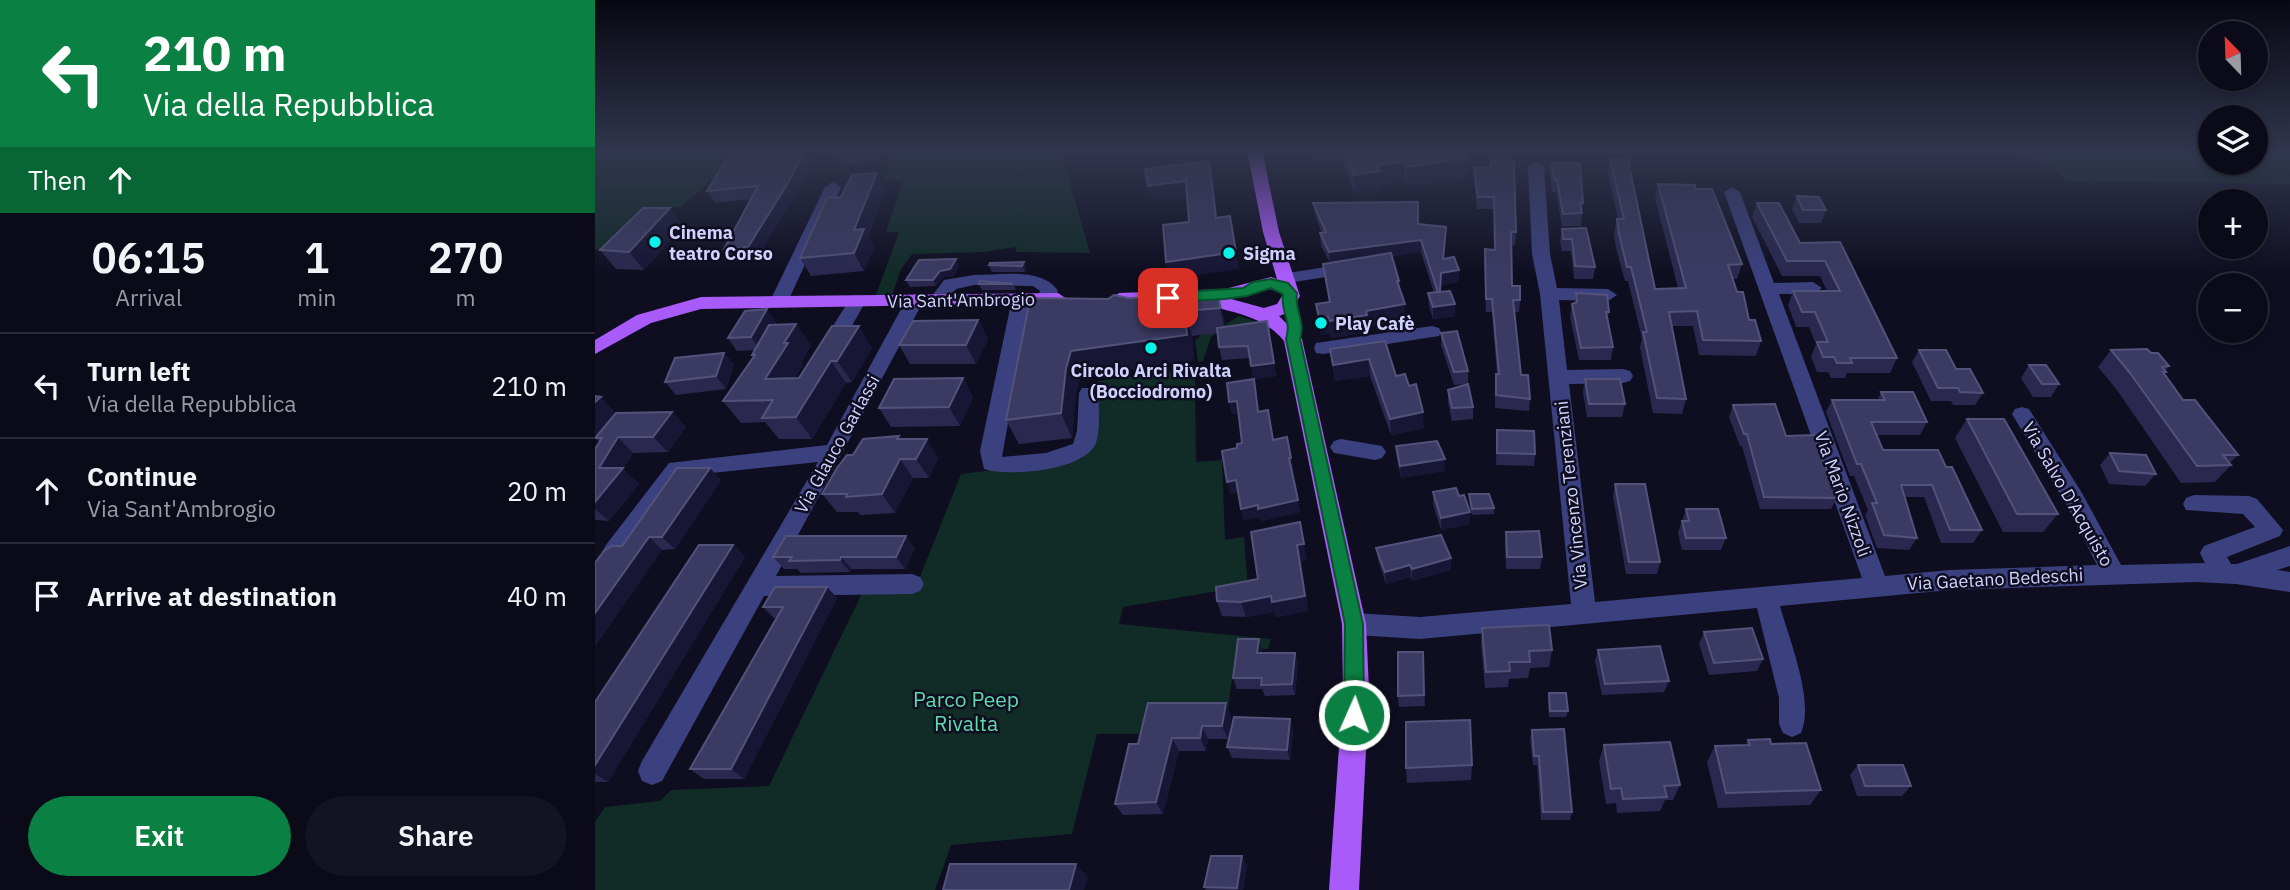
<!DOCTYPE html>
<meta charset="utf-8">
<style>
:root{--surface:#0b0a19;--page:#141322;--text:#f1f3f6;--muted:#9a9aa2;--line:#2b2b38;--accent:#0b8043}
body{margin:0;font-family:"IBM Plex Sans",sans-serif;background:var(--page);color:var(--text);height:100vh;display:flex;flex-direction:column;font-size:26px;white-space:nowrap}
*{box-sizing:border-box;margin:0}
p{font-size:23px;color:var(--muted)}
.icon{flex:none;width:38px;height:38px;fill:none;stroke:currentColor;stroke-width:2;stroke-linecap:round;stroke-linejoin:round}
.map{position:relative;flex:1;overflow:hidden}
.side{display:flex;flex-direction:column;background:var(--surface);width:595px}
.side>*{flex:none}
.banner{background:#0b8043;color:#fff;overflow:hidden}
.needle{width:46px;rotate:337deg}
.tools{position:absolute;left:1603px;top:21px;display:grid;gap:14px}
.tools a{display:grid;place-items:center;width:70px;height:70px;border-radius:50%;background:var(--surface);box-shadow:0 4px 10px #0003,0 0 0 2px var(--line);font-size:35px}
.pin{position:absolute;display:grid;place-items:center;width:60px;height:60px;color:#fff;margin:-30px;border-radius:14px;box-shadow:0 4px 10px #0006}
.me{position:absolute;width:77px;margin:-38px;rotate:2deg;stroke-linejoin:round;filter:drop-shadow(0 0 5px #0008)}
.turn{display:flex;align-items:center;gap:24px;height:147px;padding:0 28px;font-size:32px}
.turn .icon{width:91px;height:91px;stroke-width:2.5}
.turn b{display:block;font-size:49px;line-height:60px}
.then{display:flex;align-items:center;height:66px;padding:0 28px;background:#0003;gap:14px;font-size:26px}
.eta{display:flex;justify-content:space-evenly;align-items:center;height:119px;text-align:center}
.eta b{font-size:42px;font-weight:600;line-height:49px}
.primary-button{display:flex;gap:14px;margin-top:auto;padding:14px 28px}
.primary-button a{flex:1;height:80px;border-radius:42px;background:var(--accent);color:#fff;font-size:28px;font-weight:600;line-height:80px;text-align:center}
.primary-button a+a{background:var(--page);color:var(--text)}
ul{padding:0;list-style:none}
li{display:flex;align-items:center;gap:21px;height:105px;padding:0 28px;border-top:2px solid var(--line)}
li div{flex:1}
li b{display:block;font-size:26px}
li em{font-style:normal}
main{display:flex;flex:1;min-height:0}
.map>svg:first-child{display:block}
.green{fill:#112b27}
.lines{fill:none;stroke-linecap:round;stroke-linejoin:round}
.minor{fill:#3b417f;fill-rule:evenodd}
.major{fill:#a95bfa;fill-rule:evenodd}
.wall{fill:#2a284f}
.shaded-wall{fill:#171635}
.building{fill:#3b3a62;stroke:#53527a;stroke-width:2}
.route{fill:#0b8043;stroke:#07532c;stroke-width:2}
.poi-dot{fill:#08f2e9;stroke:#0f0e21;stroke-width:2.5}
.labels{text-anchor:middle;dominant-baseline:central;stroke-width:5;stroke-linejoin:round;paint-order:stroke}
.poi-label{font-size:18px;font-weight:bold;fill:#d0d1fd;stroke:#0f0e21;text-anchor:start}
.street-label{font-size:18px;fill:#d0d1fd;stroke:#0f0e21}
.near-park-label{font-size:21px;fill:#5fdbab;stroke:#0f0e21}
</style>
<main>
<section class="side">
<div class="banner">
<div class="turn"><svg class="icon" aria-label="left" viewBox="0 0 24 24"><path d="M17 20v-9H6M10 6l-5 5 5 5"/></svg><div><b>210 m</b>Via della Repubblica</div></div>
<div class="then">Then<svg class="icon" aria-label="ahead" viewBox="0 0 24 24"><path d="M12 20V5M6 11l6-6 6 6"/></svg></div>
</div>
<div class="eta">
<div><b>06:15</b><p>Arrival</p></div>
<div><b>1</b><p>min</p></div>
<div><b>270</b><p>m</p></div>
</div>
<ul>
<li><svg class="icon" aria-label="left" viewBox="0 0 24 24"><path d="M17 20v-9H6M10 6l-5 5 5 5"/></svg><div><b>Turn left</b><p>Via della Repubblica</p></div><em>210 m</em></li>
<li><svg class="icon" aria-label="ahead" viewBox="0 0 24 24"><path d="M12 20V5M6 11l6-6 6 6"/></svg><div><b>Continue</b><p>Via Sant'Ambrogio</p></div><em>20 m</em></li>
<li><svg class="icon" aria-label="arrive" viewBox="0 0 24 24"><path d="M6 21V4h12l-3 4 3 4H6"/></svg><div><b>Arrive at destination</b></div><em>40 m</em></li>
</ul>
<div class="primary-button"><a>Exit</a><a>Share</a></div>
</section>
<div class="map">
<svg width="1695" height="890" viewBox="0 0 1695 890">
<rect width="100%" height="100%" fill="#0f0e21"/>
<path class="green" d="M0,150h149l-63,57 -13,1 -52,43 -21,-2z
M300,150h158l10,9 27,94 -75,-1 2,-5 -33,5 -72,2 -11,15 -9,26h-16l23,-63h-13l17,-52 -19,1z
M901,150h714v13h46v-13h34v34l-224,-3 -13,-14 -35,-14z
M644,316l15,5 -1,3 -33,7 -9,6 -8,24 -5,1 -3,-21 9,-10 19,-5z
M600,368l1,94 26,-2 3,80 19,-3 4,49 -125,21 -4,17 152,15 -3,10 -32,-1 -8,62 -82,3 -7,21h-42l-25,100 -121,11 -16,45h-340v-68l10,-15 55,-6 11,-11 98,-4 94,-195 51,1 47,-118 121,-15 16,-78z"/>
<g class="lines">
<path class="minor" d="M941,162l8,5 6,87 7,34 51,1 9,6 -9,6 -49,-1 8,70 56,-1 7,2 3,5 -3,5 -7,2 -54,1 26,218 267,-24 -138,-386 8,-5 8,5 34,91 39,-1 9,6 -9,6h-34l106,282 65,-6 147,-5 -31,-61 -54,-90 3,-5 7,-2 7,2 53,84 39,72 84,-2 -5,-10 4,-7 51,-19 -12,-13 -57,-4 -3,-6 3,-6 8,-3 55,1 8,3 26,31 -3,6 -53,21 4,7h6l53,-18v20l-13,4 13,2v20l-54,-8 -40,-2 -246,8 -170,16c9,33 35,95 21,127l-9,4 -9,-4 -4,-9v-26l-22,-90 -337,31 -66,-4 -9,-3 -3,-8 3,-8 9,-3 66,4 151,-13 -31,-310 -8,-40 -4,-87z
M238,182l8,5 -53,114 -3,4h-12l-3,-4 55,-114z
M756,263l9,5 -3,4 -69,11 -9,-5 9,-5z
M379,275c26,0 68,-8 84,16l-6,12h-12l-3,-4 3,-8 -7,-5 -59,-1 -18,4 -12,15 -6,2 -9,-6 15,-20z
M426,293l9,6 -28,158 44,-4 27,-9 4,-13 2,-38 3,-5h14l3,5c-1,16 2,35 -3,50 -11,28 -87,34 -112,26l-4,-18 32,-152z
M320,294l9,6 -148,276 136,-2 8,3 4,7 -4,7 -8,3 -148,2 -102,185 -10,4 -10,-4 -4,-10 4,-10 176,-299 -135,14 -61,83 -8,3 -8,-3 -4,-7 4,-7 63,-82 158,-18 79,-145z
M262,295l9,6 -28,49 -3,5h-14l-3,-5 33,-53z
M837,326l7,2 2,4 -2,4 -116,18 -7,-1 -2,-5 2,-5 7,-1z
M746,439l41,7 4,6 -4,6 -7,2 -41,-7 -4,-6 4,-6z"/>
<path class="major" d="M652,150h15l17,82 21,64 -10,16 -11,4 23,23 64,285 3,66 -10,200h-30l14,-200 -1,-66 -58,-283c-20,-24 -45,-27 -73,-35l-3,-5 -89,4 -9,-6 9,-6 106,-4 46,-12 6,2 -14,-47zM675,289l11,4 1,3 -5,8 -13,4 -33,-9z
M463,293l9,6 -3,4 -363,6 -50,14 -56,31v-14l42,-25 64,-18z"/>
</g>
<path class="wall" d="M240,150h45l-4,11 -35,4 -7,-13z
M719,150h148l4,8v21l-59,8 -2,-6 -24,4v6l-26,4 -13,-34 -23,3z
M1015,159l45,130 23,-1 -23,-90 3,-14 38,5 46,75 -5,15h-5l5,13 12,28 12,21 -5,15 -57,-1 -6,-29h-21l14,73 -4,15 -29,-1 -13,-66 2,-8 -14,-58h-3l-9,-33 -2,-14 3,-15h1l-10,-45z
M896,160l25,72 -1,13h-4l1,41 8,14 -1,12h-4l6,63 9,24 -1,12 -34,-3v-21l1,-13h1l-5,-62h-6l-2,-50 1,-13 9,1v-41h-17l-3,-29v-12l16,-1z
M217,162l-17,33 -39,64 -24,2 -8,-12 26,-50 -35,4 -8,-12z
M956,163l32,40 -2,23h-19l-6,-34h-4l-2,-17z
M291,190l-18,47 6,10 -10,24 -53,5 -11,-18 41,-61z
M1202,196l29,14 -5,13h-22l-7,-14z
M718,203l105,21 28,15 -2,19 15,12v12l-18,3v7l14,12v12l-22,3 -4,-13 -1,-13h6l-13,-41 -29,4 7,25 1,8 6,31 -38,7v5l-37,6 -1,-5 -9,2 -5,-31 13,-2 -6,-38 7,-1 -9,-18 -1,-12h2l-7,-18z
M1162,203l43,40 40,-1 57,116 -7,15h-43l-2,5h-14l-3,-6h-11l-6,-15 5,-13 -7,-17h-13l-8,-22 5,-14h34l-7,-15h-38l-30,-59z
M88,226l-39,44 -28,-1 -16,-19z
M991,228l9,39 -2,12h-19l-3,-28h-9l-2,-10 2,-12z
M429,262l2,6 -1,4h-33l-3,-7z
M364,265l-5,11 -10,1 -8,9 -26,1 -4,-7z
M384,284h34l3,6h-34z
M981,293l33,19 -2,8 6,27 -2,13h-32l-9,-43 2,-13 3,-1z
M624,298l6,29 42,-6 9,55 -22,3 5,33 14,28 20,30h-2l9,42 -39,9 -1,-4 -16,3 -6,-28 -8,2 7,-46 5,-5 -4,-30 -6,1 -3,-12 25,-23 -4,-21 -28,2 -3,-13 -1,-14 -26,3 2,24 -113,16 -5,17 -4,45 -53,6 -13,-24 102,-121z
M383,320l10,19 -12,25h-66l-11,-19z
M181,322l-1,3 21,-1 15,22 -10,16 2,3 -8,13h4l33,-52 40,22 -20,34 -6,1 -34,56h-33l-14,-17 -24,1 -18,-22 30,-44 -1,-2 2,-5 -17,1 -9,-13z
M846,333l27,38v13l5,23v12l-21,2 -4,-18v-13l18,-6 -12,1 -13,-40z
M790,341l11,35 28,52 -33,7 -21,-59 -35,5 -5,-32z
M1324,350l37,19 27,24 -8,12h-22l-2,-4h-20l-19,-39z
M1516,350l40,3 18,13 -5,8 19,26 55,55 -8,8 1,2 -16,17 -34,1 -64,-93 -19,-23z
M129,353l10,12 -8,24 -50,6 -11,-13z
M1434,365l30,19 -8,13h-18l-12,-19z
M368,378l10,19 -13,29 -69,1 -12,-19z
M990,379l40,25 -3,13h-35l-4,-25z
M1286,392l46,30 -7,13h-43l6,15 63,17 36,63 -9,13h-32l-17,-46h-19l12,41 -8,12 -32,-2 -12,-33 3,-5 -14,-34h-4l-24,-64 6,-12h46z
M1138,405l53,31 51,62 -6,11h-71l-18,-63h-2l-11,-29z
M77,412l14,15 -18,25 -35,1 -10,16 16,15 -30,37 -14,-1v-71l5,-7 -5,-4 21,-25z
M1372,419l91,95 -15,18h-40l-48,-94z
M902,430l38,24 -1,12 -38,-1z
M306,439l37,19 -9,20h-16l-18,35 -35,2 -2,-3h-21l-15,-18 31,-39z
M801,446l49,25 -44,7 -4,-19z
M1515,453l46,21 -11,12 -36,-2 -9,-19z
M115,468l11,12 -46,69 -13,1 -67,96v-83l27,-17z
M1020,484l45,78 -3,12h-31l-13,-78z
M838,492l26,4 11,16v12l-29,6 -8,-26z
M874,494l25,14v6l-22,1 -3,-14z
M1091,509l40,29 -5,12h-39l-4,-17z
M656,532l56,28 -6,1 7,50 -32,6 -1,-5 -29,5 -24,-1 -5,-15 41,-22z
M911,532l36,25 -2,12h-34l-1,-25z
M138,545l12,12 -137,225h-13v-80z
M320,548l-10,21h-53l-2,3 -49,1 -4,-4h-13l-11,-12z
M781,548l75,22 -39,11 -1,-4 -25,7 -8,-24z
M232,587l10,11 -93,181h-40l-14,-10 86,-151h-2l-11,-11z
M887,628l70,22 -3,17 -19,1 -2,10 -19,1 -1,8 -23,1 -4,-43z
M1109,632l59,27 -6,12 -48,4 -10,-31z
M664,639l3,12v2h33l3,11 -3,31 -30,1 -3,-7h-25l-4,-11z
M1003,650l71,31 -5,11 -62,3 -7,-34z
M828,652l2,54 -26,1 -1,-11z
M954,693l19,18 -2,6h-17l-1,-19z
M631,703l5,13 -3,23h-20l-2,12h-27l-16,63 -40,1 -8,-11 23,-60z
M695,719l3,11 -3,30 -58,-2 -5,-11z
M937,730l40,82 -2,8h-29l-4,-55h-4l-3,-26z
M1153,740l23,4 50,46 -11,15 -92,3 -11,-46 8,-16 30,-1z
M1009,745l76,40 -7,15h-8l-5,11 -43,2 -1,-10 -10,1 -7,-43z
M877,765l-1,15 -64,3 -1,-15z
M1263,765l53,21 -9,10h-45l-7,-21z
M652,865l-4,25h-37l-2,-3z"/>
<path class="shaded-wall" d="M211,150l6,12 -17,33 -39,64 -8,-12z
M275,150h10l-4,11z
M722,150h24l1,11 -23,3z
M871,158v21l-59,8v-20z
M614,161l4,16 7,58 -4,-17z
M809,161l1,20 -24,4v6l-26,4 -1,-20 23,-10z
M282,173l9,17 -18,47 6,10 -10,24 -10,-18v-23z
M591,181l4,17 -37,4 -5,-16z
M75,208l13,18 -39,44 -15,-18z
M635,216l9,53 -69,10 -4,-17z
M826,240v12l-91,12 -1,-12z
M361,259l3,6 -5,11 -10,1 -8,9 -3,-6 7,-9z
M429,262l2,6 -1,4 -3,-6z
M864,270v12l-18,3 -1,19 1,-31z
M624,298l6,25 1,10 -6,-25z
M810,304l1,16 -38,7v5l-37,6 -2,-17 37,-10z
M860,304v12l-22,3v-12z
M172,309l9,13 -16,27 -9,-12z
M590,311l7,25 2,24 -113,16 -5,17 -4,45 -11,-25 5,-45 5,-17z
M733,317l2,16 -9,2 -2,-17z
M383,320l10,19 -12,25 -10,-19z
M672,321l9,55 -22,3 7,45 -10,-58z
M201,324l15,22 -10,16 2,3 -22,35 -16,-21 19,-36z
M264,326l13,22 -20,34 -15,-21z
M129,353l10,12 -8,24 -10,-13z
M774,359l1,17 -35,5 -2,-16z
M236,361l15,22 -34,56 -16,-22z
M368,378l10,19 -13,29 -11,-19z
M6,397l18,19 -24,22v-36z
M642,401l2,12 -7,1 -3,-12z
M77,412l14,15 -18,25 -15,-15z
M828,412l1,16 -33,7 -1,-16z
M23,437l15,16 -10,16 16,15 -30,37 -14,-12v-7l4,-34z
M332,439l11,19 -9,20 -13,-19z
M694,458h2l2,12 -2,1z
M305,459l13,19 -18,35 -13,-19z
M850,459v12l-44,7 -1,-12z
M115,468l11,12 -46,69 -13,-12z
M641,480l3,12 -9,2 -3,-12z
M703,500l2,12 -39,9 -1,-4 -16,3 -3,-11 17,-4z
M875,512v12l-29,6v-12z
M311,536l9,12 -10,21 -9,-12z
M54,537l13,13 -67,96v-33z
M709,544l3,16 -6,1 7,50 -32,6 -4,-15 25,-57z
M138,545l12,12 -137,225 -13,-8v-9z
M246,557l11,12 -2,3 -10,-12z
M856,558v12l-39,11v-12z
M815,565l1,12 -25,7 -1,-12z
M232,587l10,11 -93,181 -13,-10z
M676,596l4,16 -29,5 -5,-15z
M664,639l3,12 -1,14 -4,-12z
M700,653l3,11 -3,31 -3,-11z
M631,703l5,13 -3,23 -6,-13z
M695,719l3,11 -3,30 -3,-10z
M607,726l6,13 -2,12 -6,-13z
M577,738l7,13 -16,63 -7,-12z
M647,856l5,9 -4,25h-5l-1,-2z
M481,864l12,13 -4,13h-15z"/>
<path class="building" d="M205,150h5l-17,33 -40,64 -24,2 34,-63 -51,5 21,-34z
M240,150h20l-21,2z
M749,150h118l4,8 -59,9 -3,-6 -27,4 3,6 -26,4z
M1015,159l18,1 27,129 31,-1 -28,-104 37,1 1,4h16l30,75 -14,1 9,27h6l6,28h6l6,21 -58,-1 -6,-29 -28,1 17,87 -29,-1 -14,-66h4l-16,-65h-4l-8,-33 -2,-15h7z
M896,160l23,1 2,71h-5l1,54h8v14h-7l8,75h7l2,24 -34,-4v-21h3l-7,-75h-6l-1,-50 10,1 -1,-53h-16l-4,-29 17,-1z
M614,161l7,57 14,-2 6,36 -70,10 -3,-37 26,-3 -3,-41 -38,5 -3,-17z
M956,163h29l3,40h-3l2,10 -19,1 -6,-34h-3z
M282,173l-23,57 10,-1 -10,24 -54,5 27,-60 14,-1 11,-22z
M1202,196l22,1 7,13h-23z
M823,202v22l28,3 -3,32 11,-2 5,13 -18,3 -1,19 10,-1 5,13 -22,3 -5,-14 10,-1 -17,-52 -92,12 -9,-19 6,-1 -13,-29z
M1162,203h22l21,40 40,-1 57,116h-47l2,5h-15l-3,-6h-11l-6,-15h11l-13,-30h-13l-9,-21h47l-15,-30h-38z
M48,208h27l-41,44 -29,-2z
M991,228l9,39 -20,-1 -3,-27h-9l-1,-10z
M796,253l8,28h-2l8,23 -39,7 1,4 -38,6 -1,-4 -9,1 -3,-14 14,-2 -7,-38z
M361,259l-6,10 -10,2 -7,9h-27l13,-20z
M429,262l-2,4 -33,-1 1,-2z
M385,281l33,3h-34z
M981,293l31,2 2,17h-3l7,35 -32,1 -9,-44 5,-2z
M519,295l14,3h91l1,10 -35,3 2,24 -116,16 -5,17 -5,45 -55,7 22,-111 5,-11 75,1z
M172,309l-16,28 -23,1 17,-27z
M383,320l-12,25h-67l14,-24z
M672,321l7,42 -23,3 -3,-20 -29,1 -2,-19z
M201,324l-12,19h4l-23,36 34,-1 33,-52h27l-22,35h-6l-35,56 -34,1 11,-18 -50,1 32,-46h-3l17,-30z
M862,331l11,40 -14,1 -13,-39z
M790,341l11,35 9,-2 4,12 7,-2 7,28 -33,7 -21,-60 -36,6 -3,-16z
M1552,349l4,4h7l11,13 -7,1 4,5h-3l20,28h12l43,55h-15l8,10 -34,1 -67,-93 -19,-23z
M1324,350h27l10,19h14l13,24 -23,-1 -2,-4h-20z
M129,353l-8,23 -51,6 10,-24z
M1434,365h17l13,19h-17z
M368,378l-14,29 -70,1 15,-29z
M659,379l4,33 10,-2 5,30 14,-3 4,21h-2l9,42 -40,9v-4l-17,4 -5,-29 -9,2 -5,-31 15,-3v-4l5,-1 -5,-42 -8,1 -2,-19z
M990,379h35l5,25h-36z
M873,384l5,23 -21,1 -4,-18z
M1286,392h32l14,30h-56l12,28h55l8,17h6l30,63h-32l-18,-45h-31l16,53 -33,-3 -12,-32h5l-16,-39h-4l-25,-64h53z
M0,396l6,1 -6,5z
M1180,404l11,32 28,-1 23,63 -73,-1 -17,-63h-3l-11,-29z
M77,412l-19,25h-35l-19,31h24l-28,34v-53l7,-11h-7l21,-25z
M1372,419h37l54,95h-41z
M902,430l37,1 1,23 -38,-1z
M304,436l-2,3h30l-11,20h-16l-18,35 -36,3 1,-3h-25l15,-26 10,-13h6l10,-16z
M842,441l8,18 -45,7 -4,-20z
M1515,453l36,2 10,19 -37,-3z
M82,468h33l-48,69h-13l-54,76v-50l9,-12 8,-5h10z
M1020,484h30l15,78h-31z
M861,488l3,8 5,-1 6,17 -29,6 -8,-26z
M874,494h20l5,14 -22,1z
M1091,509h32l8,29h-40l-4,-17h7z
M705,522l4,22 -7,1 8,51 -33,6 -1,-6 -30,6 -24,-1 -1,-14 42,-8 -7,-47z
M944,531l3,26h-35l-1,-25z
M846,535l10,23 -39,11 -2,-4 -25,7 -9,-24z
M191,536h120l-10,21h-55l-1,3 -51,1 3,-4h-19z
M104,545h34l-138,220v-63z
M180,587h52l-96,182h-41l93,-162h-20z
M954,625l3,25 -23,1 1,11h-21l1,9 -24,1 -4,-44z
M1157,628l11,31 -49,4 -10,-31z
M643,639h21l-2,14h38l-3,31 -31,1 1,-7h-29z
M1065,646l9,35 -64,3 -7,-34z
M803,652h25l1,43 -26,1z
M954,693h17l2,18h-18z
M553,703h78l-4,23h-20l-2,12h-28l-16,64 -41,2 14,-60h9z
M639,717l56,2 -3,31 -60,-3z
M875,720l2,45 -66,3v-46z
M969,729l8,83h-29l-4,-56h-5l-2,-26z
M1175,739l1,5 35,-1 15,47 -95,3 -11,-47 35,-1 -2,-5z
M1075,742l10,43 -16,1 3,11 -44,2 -2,-11 -10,1 -7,-44z
M1263,765h45l8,21h-46z
M616,856h31l-5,32 -33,-1z
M355,864h126l-7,26h-126z"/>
<linearGradient id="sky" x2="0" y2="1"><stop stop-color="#080812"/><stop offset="0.55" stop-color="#31364e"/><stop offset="1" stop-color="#31364e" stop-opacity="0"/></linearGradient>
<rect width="1695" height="275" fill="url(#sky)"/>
<path class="route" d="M676,279l17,4 9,10c-3,19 9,27 3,46l63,285 1,91 -3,7 -7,3 -7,-3 -3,-7 1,-91 -59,-285c6,-19 -6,-27 -3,-45l-12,-6 -24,8 -22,3 -57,3 -7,-4 7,-5 75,-5 10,-6z"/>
<g class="poi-dot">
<circle cx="60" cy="242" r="7"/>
<circle cx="634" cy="253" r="7"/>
<circle cx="726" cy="323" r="7"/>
<circle cx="556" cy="348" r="7"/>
</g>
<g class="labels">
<g class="poi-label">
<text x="74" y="232">Cinema<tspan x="74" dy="21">teatro Corso</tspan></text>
<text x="648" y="253">Sigma</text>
<text x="740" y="323">Play Cafè</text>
<text x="556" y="370" text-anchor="middle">Circolo Arci Rivalta<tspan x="556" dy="21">(Bocciodromo)</tspan></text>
</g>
<g class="street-label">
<text transform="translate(366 300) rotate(-1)">Via Sant'Ambrogio</text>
<text transform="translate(242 444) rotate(-61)">Via Glauco Garlassi</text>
<text transform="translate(1248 494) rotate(70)">Via Mario Nizzoli</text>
<text transform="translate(1473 494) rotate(60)">Via Salvo D'Acquisto</text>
<text transform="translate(976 495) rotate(-96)">Via Vincenzo Terenziani</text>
<text transform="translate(1400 579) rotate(-3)">Via Gaetano Bedeschi</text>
</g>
<g class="near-park-label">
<text x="371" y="699">Parco Peep<tspan x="371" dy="24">Rivalta</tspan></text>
</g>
</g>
</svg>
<div class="tools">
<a><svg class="needle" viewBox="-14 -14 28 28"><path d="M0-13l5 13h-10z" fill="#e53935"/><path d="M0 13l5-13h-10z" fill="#9a9aa2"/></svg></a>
<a><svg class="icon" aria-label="layers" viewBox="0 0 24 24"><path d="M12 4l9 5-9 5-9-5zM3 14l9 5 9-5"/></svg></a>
<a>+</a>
<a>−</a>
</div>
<div class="pin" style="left:573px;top:298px;background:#d93025"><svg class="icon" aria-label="arrive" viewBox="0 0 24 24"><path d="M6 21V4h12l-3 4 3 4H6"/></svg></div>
<svg class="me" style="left:759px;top:715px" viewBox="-20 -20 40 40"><circle r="17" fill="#0b8043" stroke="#fff" stroke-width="3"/><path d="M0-11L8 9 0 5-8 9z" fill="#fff"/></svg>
</div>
</main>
